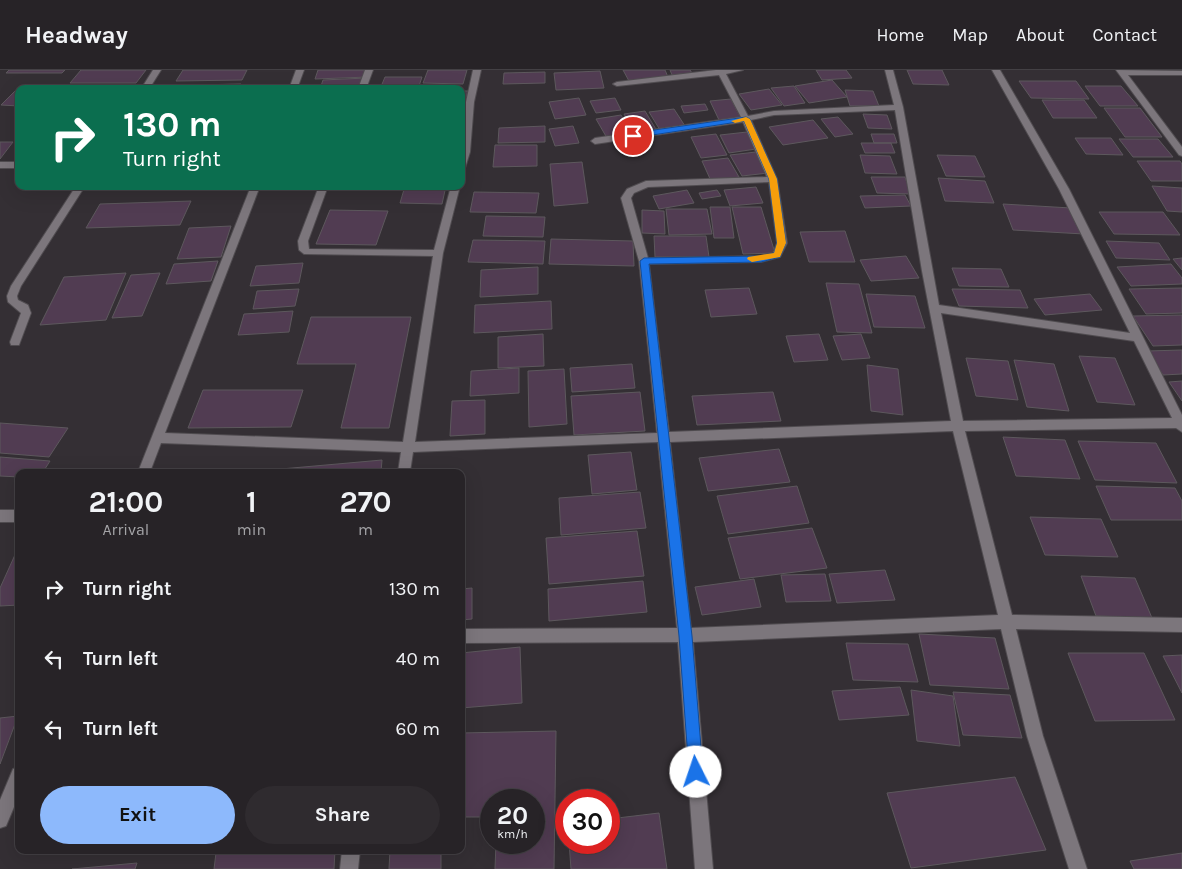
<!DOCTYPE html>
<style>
:root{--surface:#272327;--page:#2f2b2f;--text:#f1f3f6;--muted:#a4a4a7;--line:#434044;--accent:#8db9fc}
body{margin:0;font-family:Karla,sans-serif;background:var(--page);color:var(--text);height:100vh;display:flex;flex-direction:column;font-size:19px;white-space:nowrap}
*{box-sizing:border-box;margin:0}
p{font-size:16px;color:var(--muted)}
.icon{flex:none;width:28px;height:28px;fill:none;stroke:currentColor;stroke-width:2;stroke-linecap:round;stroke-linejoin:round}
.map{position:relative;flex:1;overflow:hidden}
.drawer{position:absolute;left:15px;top:399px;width:450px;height:385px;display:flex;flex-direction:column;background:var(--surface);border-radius:10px;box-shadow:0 5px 20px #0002,0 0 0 1px var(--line)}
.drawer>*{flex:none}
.top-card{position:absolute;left:15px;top:15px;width:450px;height:105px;border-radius:10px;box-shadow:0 5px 20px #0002,0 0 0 1px var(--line);background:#0b6e4f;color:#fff;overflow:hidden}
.speed{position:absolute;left:480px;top:719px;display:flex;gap:10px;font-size:25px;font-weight:700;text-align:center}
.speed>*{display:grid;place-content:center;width:65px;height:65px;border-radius:50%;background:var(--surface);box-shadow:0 5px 20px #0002,0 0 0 1px var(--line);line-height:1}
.speed small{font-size:12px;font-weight:400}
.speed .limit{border:8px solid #d22;background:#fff;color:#111}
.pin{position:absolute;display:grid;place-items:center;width:42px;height:42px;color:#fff;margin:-21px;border:2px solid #fff;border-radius:50%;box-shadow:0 1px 5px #0007}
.me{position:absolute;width:55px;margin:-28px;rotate:356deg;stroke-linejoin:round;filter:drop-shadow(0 0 4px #0008)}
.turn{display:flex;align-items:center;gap:18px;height:105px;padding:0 25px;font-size:22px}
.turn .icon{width:65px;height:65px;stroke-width:2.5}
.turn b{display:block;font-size:35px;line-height:42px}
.eta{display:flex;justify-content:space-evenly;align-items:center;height:85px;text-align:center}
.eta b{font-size:30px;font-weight:700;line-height:35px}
.cta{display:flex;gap:10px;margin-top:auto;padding:10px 25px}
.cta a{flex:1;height:58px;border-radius:30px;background:var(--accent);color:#111;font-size:20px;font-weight:700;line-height:58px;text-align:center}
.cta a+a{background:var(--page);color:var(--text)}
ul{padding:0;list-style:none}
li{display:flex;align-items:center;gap:15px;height:70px;padding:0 25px}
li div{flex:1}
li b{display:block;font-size:19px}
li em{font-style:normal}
header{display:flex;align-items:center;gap:30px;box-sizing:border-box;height:70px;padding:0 25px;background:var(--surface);border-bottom:1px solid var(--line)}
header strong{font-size:24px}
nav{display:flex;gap:28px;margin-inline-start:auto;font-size:18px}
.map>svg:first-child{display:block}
.building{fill:#513c52;stroke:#5d585d}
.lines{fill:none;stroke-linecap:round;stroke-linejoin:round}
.minor-casing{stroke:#504c50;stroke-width:2}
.minor{fill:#7c767c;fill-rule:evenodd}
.route{fill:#1a73e8;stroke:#114b97}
.slow{fill:#f59e0b}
</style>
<header>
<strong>Headway</strong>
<nav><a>Home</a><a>Map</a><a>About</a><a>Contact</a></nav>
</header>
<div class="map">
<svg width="1182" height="799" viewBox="0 0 1182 799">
<rect width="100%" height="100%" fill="#342f34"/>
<path class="building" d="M9,0h56l-3,3h-56z
M81,0h65l-10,13h-66z
M183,0h64l-5,10 -66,1z
M318,0h52l-2,7 -53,2z
M428,0h39l-4,14 -40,-1z
M623,0h42l3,7 -39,4z
M670,0h20l2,3 -20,2z
M816,0h30l6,8 -30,2z
M907,0h35l7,15 -36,-1z
M600,1l4,17 -48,2 -2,-17z
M545,2v11l-42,1 1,-11z
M385,7h37l-4,12h-38z
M366,8l-2,11h-44l3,-9z
M832,10l15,17 -38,6 -14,-17z
M1019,11h57l13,18 -58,-1z
M241,14l-3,5h-46l3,-4z
M794,16l11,17 -21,3 -13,-18z
M1085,16h36l17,20h-38z
M769,19l13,16 -31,5 -12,-16z
M16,20h3v16l-18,-1z
M845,20l28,1 6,15h-29z
M461,21h7l-3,11h-4z
M579,28l7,17 -31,4 -6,-17z
M615,28l6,12 -25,3 -6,-12z
M731,29l10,19 -22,2 -9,-19z
M1042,30h42l13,18h-44z
M705,34l3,6 -24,3 -3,-7z
M1104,38h36l22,29h-37z
M674,39l11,17 -25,4 -11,-18z
M645,41l12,20 -22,4 -11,-21z
M863,44l24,1 5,14 -24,-1z
M621,45l11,19 -25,4 -11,-19z
M838,47l15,17 -18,3 -14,-18z
M813,50l15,18 -45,7 -14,-18z
M545,56v16l-47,1 1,-15z
M573,56l6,17 -24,3 -6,-17z
M747,62l9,17 -27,4 -9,-18z
M716,64l11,21 -26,3 -10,-21z
M871,64h23l3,9h-23z
M1075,68h36l12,17 -37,-1z
M1119,69h39l15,18h-40z
M0,72h13l-13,17z
M861,73h30l4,10h-30z
M495,75h42v21l-44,1z
M756,82l12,21 -26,3 -12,-21z
M860,85l30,1 7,18 -32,-1z
M937,85l38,1 10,21 -39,-1z
M728,88l11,19 -28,4 -9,-20z
M1137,91h43l2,3v17h-31z
M582,92l6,41 -34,3 -4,-42z
M871,107h34l6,17 -34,-1z
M938,108l47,3 9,22 -49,-2z
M405,116h41l-4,18 -42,-1z
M1152,116l30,2v24l-15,-1z
M756,117l7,16 -33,3 -6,-16z
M687,120l7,13 -35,6 -6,-13z
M717,120l4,6 -19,3 -3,-6z
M474,122l65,1 -3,20 -66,-1z
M905,125l6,11 -46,2 -5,-12z
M191,131l-11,24 -94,3 14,-24z
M1003,134l68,4 13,26 -71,-4z
M710,137h20l4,31h-20z
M732,137h29l14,46 -32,1z
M666,139h41l5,25 -43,1z
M330,140l58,1 -12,34 -60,-1z
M642,140l22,1 1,23 -23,-1z
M1099,142h64l17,23 -66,-1z
M486,146l59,1 -2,20 -60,-1z
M231,156l-10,31 -44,2 12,-31z
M845,161l10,31h-46l-9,-30z
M654,166h52l3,21h-54z
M551,169l82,2 1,25 -85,-2z
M473,170l72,1 -2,23 -75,-2z
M1106,171l53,2 11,17 -54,-2z
M906,186l13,22 -48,3 -11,-21z
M1182,188v12l-9,-11z
M218,191l-7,20 -45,3 8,-20z
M303,193l-4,20 -49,3 6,-20z
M1171,194l11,14v6l-51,2 -14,-19z
M538,197v27l-58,3 1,-27z
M952,198l49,1 8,18 -50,-1z
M126,203l-20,47 -66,5 24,-48z
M160,203l-18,43 -30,2 19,-43z
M826,213l33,1 13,49 -35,-1z
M749,218l8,26 -46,3 -6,-27z
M1182,218v25l-36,1 -17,-25z
M299,219l-4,17 -42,3 4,-18z
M952,219l68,1 8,18 -69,-2z
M866,224l49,2 10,32 -51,-1z
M1090,224l12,16 -57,5 -11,-16z
M551,231l1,28 -78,4 1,-28z
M293,241l-4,21 -51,3 6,-21z
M1182,245v30l-29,1 -20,-30z
M311,247h100l-22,111h-48l15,-64h-59z
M543,264l1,32 -46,2v-31z
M819,264l9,26 -34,2 -8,-26z
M861,264l9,24 -28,2 -9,-24z
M1182,280v24l-19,1 -16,-24z
M1079,286l36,2 20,47 -38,-3z
M966,288l42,3 10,39 -42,-4z
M1014,290l40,4 15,47 -42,-4z
M632,294l3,24 -63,4 -2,-24z
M867,295l31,4 5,46 -32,-4z
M519,298v25l-49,3 1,-25z
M564,299l3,55 -38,3 -1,-56z
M1182,311v20l-13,-19z
M203,320h100l-12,37 -103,1z
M640,322l5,39 -71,4 -3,-39z
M773,322l8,29 -84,4 -5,-29z
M485,330v34l-35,2 2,-35z
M0,353l68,5 -19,29 -49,-4z
M1003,367l62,3 15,39 -64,-3z
M1078,371l78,2 21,40 -82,-3z
M779,379l11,33 -82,9 -9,-33z
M631,382l6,38 -45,4 -4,-39z
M0,387l50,4 -7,11h-24v5l-19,-1z
M382,390l-1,12h-101l1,-3z
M797,416l12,37 -81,11 -11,-38z
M1096,416l79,2 7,13v19h-71z
M640,422l6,36 -85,7 -2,-37z
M1030,447l71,2 17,38 -73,-2z
M812,458l15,40 -87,11 -12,-41z
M637,461l7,45 -95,8 -3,-46z
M19,476v59l-19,1v-18z
M885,500l10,30 -58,3 -8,-29z
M825,504l6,27 -45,1 -5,-27z
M1081,506l54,2 17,40 -56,-2z
M754,509l7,28 -59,8 -7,-28z
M643,511l4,31 -98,9 -1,-32z
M472,518v31l-11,1v-31z
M919,564l76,4 14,51 -79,-4z
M846,573l62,1 10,38 -65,-2z
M520,577l2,56 -61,5v-55z
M1068,583h76l31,67 -80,1z
M1182,585v38l-19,-37z
M900,617l9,28 -70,5 -7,-29z
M911,620l42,6 7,50 -43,-5z
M953,622l57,3 12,43 -59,-3z
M18,646l-18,48v-46z
M556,661l-2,138h-59l1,-27h38v-42h-43v17h-30v-84z
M1015,707l31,73 -135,18 -24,-75z
M659,743l8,56h-96l-2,-27h40v-23z
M235,780h100l-1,19h-120l2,-16z
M390,780h51v19h-52z
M1182,783v16h-48l-4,-8z
M137,793l-2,6h-63z"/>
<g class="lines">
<g class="minor-casing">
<path id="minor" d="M153,0h8l-12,19h-8z
M296,0h8l-7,19h-8z
M365,0h8l-7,19h-8z
M473,0h8l-7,32 -4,50 -5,16 -4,3 5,-69z
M716,0h27l-17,4 22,42 26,-5 120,-6 -9,-35h8l10,37 36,198 191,28 -71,-144 -67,-119h8l69,119 113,226v17l-6,-4 -211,3 47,184 170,3v14l-166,-3 27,107 44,133h-18l-42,-133 -26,-107 -308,13 20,227h-18l-17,-227 -217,1v-14l216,-1 -19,-186 -245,10 -3,20h-12l3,-20 -240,-9 -11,29h-12l113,-286h9l-95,247 238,9 30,-186 -129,-2 -5,-4 -1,-9 21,-55h9l-20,55 1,8 125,1 17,-64h9l-17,67 -28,189 242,-9 -18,-172 -18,-63 6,-9 19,-8 121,-4 -24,-55 -148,22 -4,-3 4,-3 146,-21 -22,-42 -102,11 -4,-2 4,-2zM895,40l27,161 29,150 -282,11 -20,-168 112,-2 19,-5 7,-14 -10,-64 -26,-59 23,-5zM769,112l8,61 -4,10 -12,3 -113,2 -17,-60 3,-5 14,-6zM941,243l193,28 38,77 -209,3zM953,361l45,184 -307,13 -21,-186z
M1116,0l66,1v4h-54l54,72v9l-3,-1z
M0,92h19v6h-19z
M76,116h9l-64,100 -4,10 1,4 10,5 3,8 -12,32h-8l-1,-3 11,-29 -13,-11 -1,-6 4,-10z
M0,440h19v12h-19z
M19,697v28l-13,31 -6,2v-28l13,-31z
M342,780h18l-2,19h-18z"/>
</g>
<use href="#minor" class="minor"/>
</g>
<path class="route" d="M746,47l4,2 27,60 9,64 -6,14 -19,5 -112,2 43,372 11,136 -2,5 -5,2 -5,-2 -2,-5 -10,-136 -39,-375 4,-3 117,-2 13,-3 3,-10 -8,-64 -25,-58 -111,17 -4,-2 4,-3z"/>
<path class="slow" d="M746,47l4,2 27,60 9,64 -6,14 -28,5 -5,-3 1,-2 26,-4 3,-10 -8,-64 -25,-58 -9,2 -4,-2z"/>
</svg>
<div class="speed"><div>20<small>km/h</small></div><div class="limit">30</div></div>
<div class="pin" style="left:633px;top:66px;background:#d93025"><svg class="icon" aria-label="arrive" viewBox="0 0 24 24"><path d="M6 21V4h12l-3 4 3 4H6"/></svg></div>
<svg class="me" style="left:696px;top:702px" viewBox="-20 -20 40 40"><circle r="19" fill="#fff"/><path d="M0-13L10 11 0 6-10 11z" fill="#1a73e8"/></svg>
<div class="top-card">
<div class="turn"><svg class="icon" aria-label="right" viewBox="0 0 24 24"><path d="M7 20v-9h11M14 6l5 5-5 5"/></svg><div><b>130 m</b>Turn right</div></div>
</div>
<section class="drawer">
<div class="eta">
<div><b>21:00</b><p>Arrival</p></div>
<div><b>1</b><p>min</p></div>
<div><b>270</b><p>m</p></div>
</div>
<ul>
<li><svg class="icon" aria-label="right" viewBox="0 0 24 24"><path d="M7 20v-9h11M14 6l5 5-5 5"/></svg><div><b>Turn right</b></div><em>130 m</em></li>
<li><svg class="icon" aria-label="left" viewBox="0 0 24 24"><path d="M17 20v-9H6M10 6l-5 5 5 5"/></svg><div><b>Turn left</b></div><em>40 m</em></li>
<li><svg class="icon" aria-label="left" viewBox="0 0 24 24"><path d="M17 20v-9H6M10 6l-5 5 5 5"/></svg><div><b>Turn left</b></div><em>60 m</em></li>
</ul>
<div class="cta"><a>Exit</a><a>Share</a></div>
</section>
</div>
